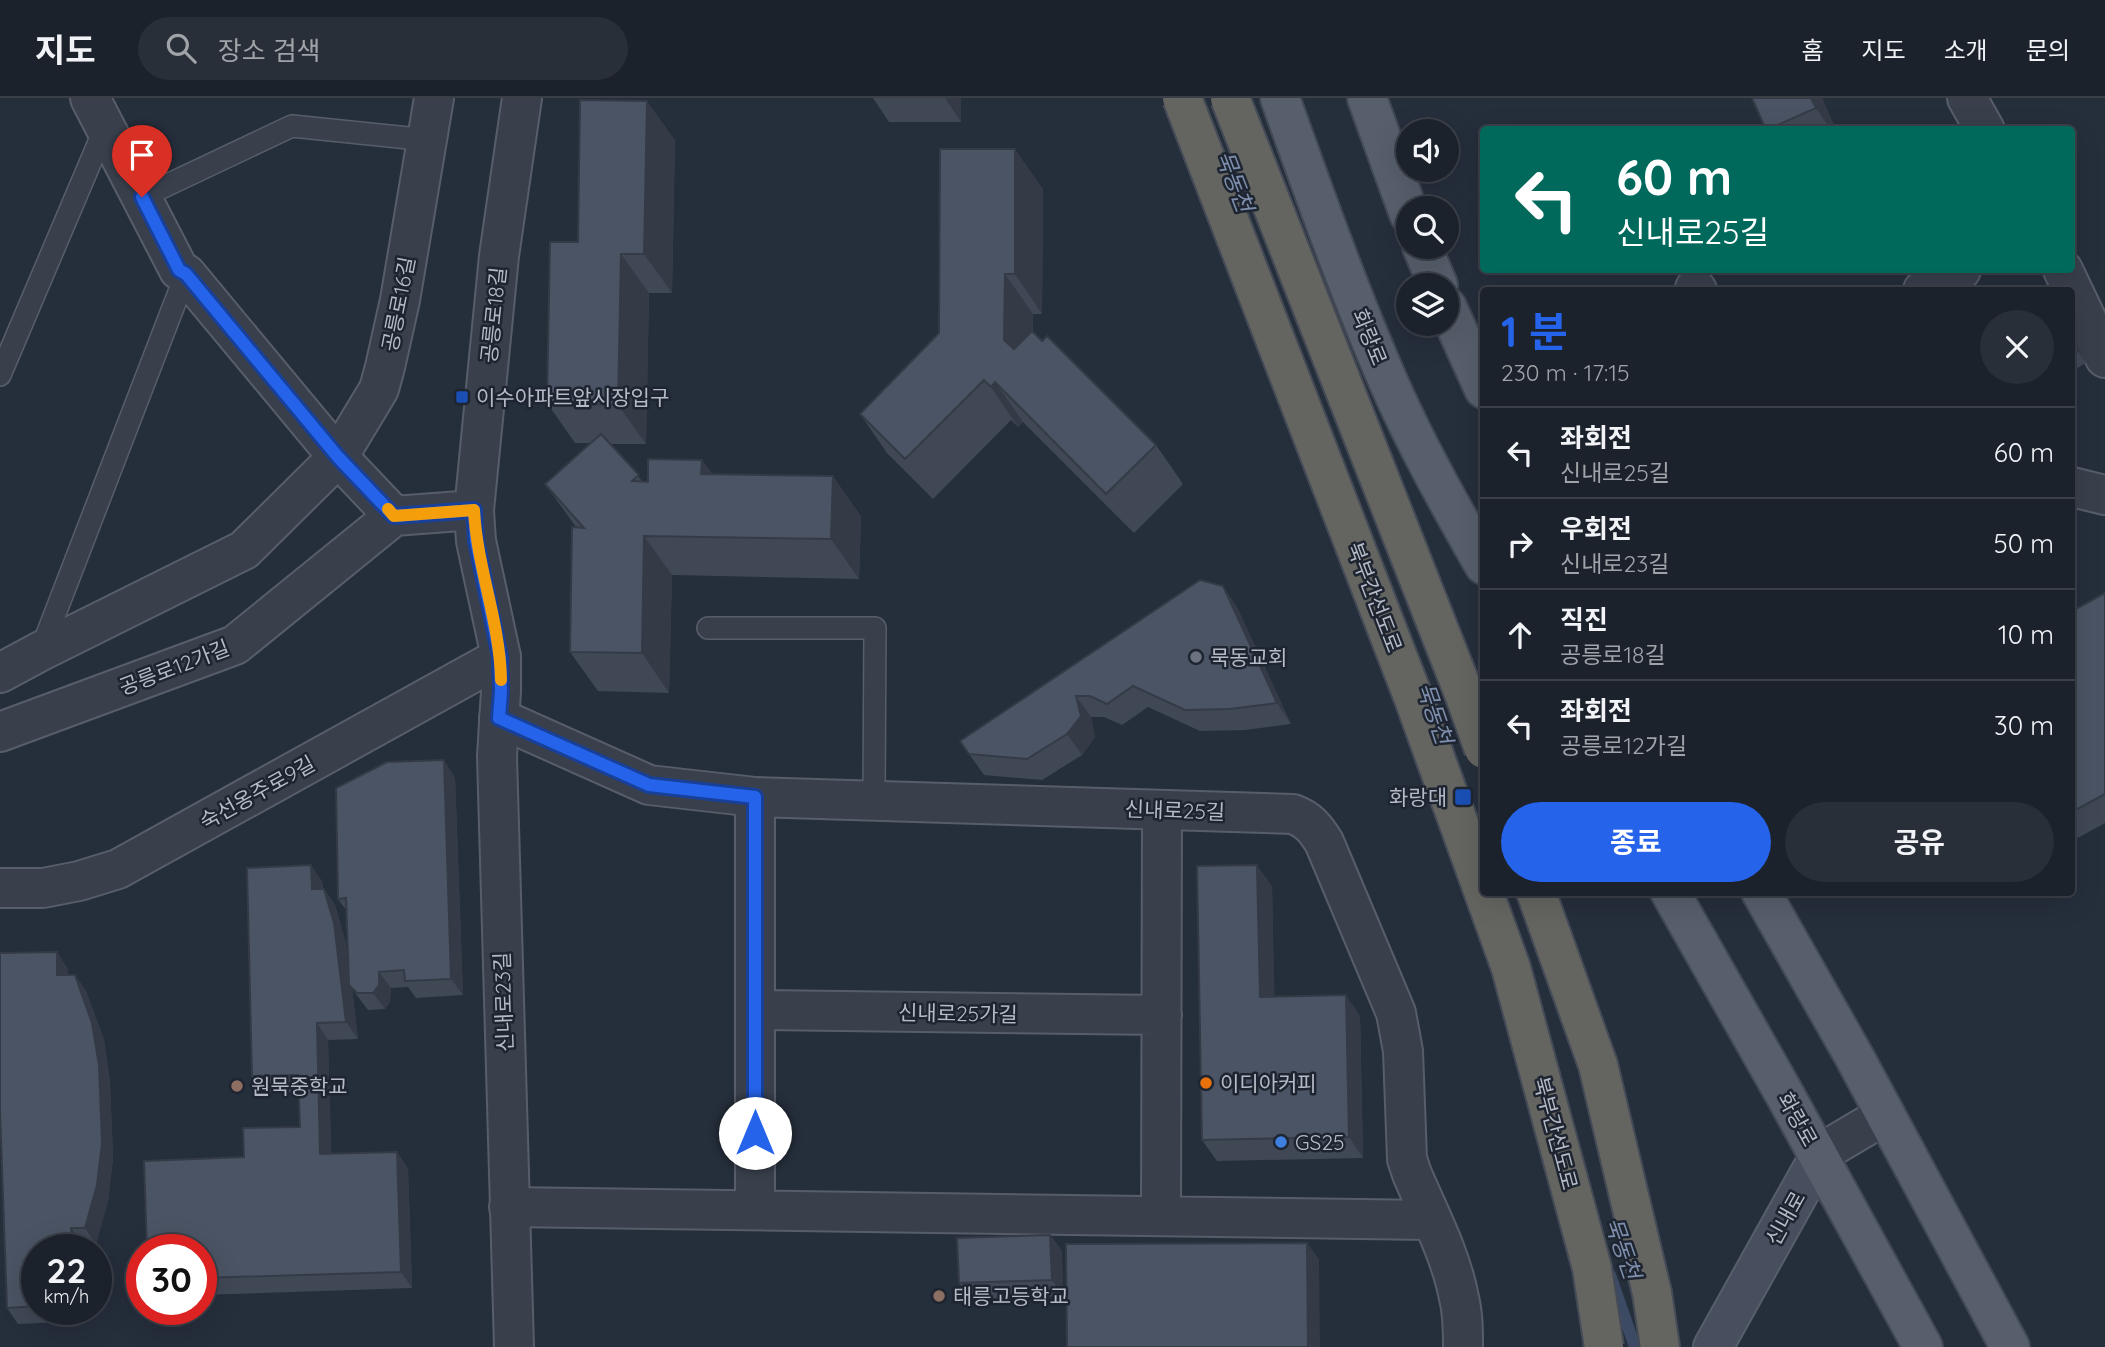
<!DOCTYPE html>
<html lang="ko">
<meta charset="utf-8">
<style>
:root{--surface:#1c222c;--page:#292f38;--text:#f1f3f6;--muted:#a0a4a9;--line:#3a3f48;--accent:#2563eb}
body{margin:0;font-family:Quicksand,"Noto Sans KR",sans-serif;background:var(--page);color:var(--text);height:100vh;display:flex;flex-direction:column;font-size:26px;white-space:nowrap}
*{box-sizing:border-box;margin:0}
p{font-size:23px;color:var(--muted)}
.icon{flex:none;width:38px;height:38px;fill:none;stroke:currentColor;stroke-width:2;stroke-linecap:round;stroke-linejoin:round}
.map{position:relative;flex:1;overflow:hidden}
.drawer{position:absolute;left:1480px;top:189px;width:595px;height:609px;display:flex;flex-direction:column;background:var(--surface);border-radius:7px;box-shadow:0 7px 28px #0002,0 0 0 2px var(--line)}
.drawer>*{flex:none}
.top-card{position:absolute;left:1480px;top:28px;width:595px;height:147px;border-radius:7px;box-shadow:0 7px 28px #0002,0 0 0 2px var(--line);background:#00695c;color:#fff;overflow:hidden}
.controls{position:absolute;left:1396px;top:21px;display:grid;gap:14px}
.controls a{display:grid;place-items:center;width:63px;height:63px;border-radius:50%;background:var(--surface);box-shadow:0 7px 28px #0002,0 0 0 2px var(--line);font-size:35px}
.speed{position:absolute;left:21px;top:1136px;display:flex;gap:14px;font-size:35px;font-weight:700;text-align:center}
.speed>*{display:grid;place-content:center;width:91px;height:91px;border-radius:50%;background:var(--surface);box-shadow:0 7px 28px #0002,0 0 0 2px var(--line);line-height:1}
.speed small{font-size:18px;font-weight:400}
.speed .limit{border:10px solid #d22;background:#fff;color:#111}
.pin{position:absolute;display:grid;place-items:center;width:60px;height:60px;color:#fff;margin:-72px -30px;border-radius:50% 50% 50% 0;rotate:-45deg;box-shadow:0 0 7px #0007}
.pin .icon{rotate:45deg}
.me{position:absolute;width:77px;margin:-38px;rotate:0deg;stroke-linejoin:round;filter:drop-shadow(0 0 5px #0008)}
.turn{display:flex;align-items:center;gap:24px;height:147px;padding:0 21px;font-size:32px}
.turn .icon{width:91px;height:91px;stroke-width:2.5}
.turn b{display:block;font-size:49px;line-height:60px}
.round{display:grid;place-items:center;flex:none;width:74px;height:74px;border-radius:37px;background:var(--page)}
.head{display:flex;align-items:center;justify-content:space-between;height:119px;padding:0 21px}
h1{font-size:42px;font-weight:700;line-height:52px;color:var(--accent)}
.cta{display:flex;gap:14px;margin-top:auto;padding:14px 21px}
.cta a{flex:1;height:80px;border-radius:42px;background:var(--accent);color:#fff;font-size:28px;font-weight:700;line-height:80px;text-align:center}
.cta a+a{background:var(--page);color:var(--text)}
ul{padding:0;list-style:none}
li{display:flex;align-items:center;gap:21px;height:91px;padding:0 21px;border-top:2px solid var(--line)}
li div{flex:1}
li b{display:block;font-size:26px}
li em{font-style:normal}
header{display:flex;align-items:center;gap:42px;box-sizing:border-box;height:98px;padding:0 35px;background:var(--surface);border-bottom:2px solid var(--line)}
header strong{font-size:33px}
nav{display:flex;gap:38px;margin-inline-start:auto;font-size:24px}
.search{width:490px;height:63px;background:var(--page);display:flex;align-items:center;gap:18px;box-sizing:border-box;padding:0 24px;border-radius:38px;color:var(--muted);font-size:26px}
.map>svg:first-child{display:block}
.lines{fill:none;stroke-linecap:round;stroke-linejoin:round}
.stream{stroke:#3c4a63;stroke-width:12}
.service-casing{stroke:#575e6a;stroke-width:24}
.minor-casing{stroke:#575e6a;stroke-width:42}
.tertiary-casing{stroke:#575e6a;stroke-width:42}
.secondary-casing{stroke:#575e6a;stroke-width:42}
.primary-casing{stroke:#424955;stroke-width:42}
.trunk-casing{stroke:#444b57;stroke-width:42}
.service{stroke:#39404c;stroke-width:21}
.minor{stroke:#39404c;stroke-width:38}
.tertiary{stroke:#39404c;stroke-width:38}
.secondary{stroke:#474f5e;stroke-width:38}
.primary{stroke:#575f6c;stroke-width:38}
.trunk{stroke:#646461;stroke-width:38}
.trunk-bridge-casing{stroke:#444b57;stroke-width:42;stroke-linecap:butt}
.trunk-bridge{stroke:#646461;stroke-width:38}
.wall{fill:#404856}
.shaded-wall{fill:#343b46}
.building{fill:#4b5464;stroke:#343b46;stroke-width:2}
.route-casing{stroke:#184099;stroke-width:18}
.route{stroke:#2563eb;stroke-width:12}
.slow{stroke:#f59e0b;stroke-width:12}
.transit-dot{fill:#1a4fb4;stroke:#1e2531;stroke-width:2.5}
.worship-dot{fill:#6b7280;stroke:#1e2531;stroke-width:2.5}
.food-dot{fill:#e8710a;stroke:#1e2531;stroke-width:2.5}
.education-dot{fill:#8d6e63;stroke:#1e2531;stroke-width:2.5}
.shop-dot{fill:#3f7fe0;stroke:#1e2531;stroke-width:2.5}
.labels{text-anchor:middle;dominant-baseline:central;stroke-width:5;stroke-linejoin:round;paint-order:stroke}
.street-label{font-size:21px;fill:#b4bbc7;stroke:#1e2531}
.poi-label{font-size:21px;fill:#b4bbc7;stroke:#1e2531;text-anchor:start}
.water-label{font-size:23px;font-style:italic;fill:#7e8fad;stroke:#1e2531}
</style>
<header>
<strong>지도</strong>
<div class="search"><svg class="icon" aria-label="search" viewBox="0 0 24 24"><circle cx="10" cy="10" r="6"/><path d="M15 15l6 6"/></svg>장소 검색</div>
<nav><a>홈</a><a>지도</a><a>소개</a><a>문의</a></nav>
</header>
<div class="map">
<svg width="2105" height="1249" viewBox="0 0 2105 1249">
<rect width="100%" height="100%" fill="#252e3b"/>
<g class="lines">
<path class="stream" d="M1610,1177l25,72"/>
<g class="service-casing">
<path id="service" d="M142,99l150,-71 136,14
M0,277l105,-247
M708,530h167l-1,173
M41,552l145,-376"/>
</g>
<g class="minor-casing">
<path id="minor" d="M90,0l89,172 7,4 152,183 56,59 80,-6
M1967,0l18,32
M2063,172l42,88
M1695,190l2,2
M1923,192l38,-20
M2072,389l33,8
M0,575l41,-22 203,-101 94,-93 41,-68 6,-22 15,-67 34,-202
M499,620l150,67 106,12 538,17c16,6 22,14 31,28l72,171 7,38 4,108 5,15c17,40 39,81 47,124 4,16 4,32 4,49
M0,634l235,-87 159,-129
M0,790h43l36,-7 39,-12 383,-212
M755,912l407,5
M509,1109l922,13
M755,1112v-413
M1161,1118l1,-406"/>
</g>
<g class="tertiary-casing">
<path id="tertiary" d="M1819,1059l12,-10 54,-32
M514,1249l-17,-591 4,-65v-34l-25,-116 -2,-31 25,-254 23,-158"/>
</g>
<g class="secondary-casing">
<path id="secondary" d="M1713,1249l106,-190"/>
</g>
<g class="primary-casing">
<path id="primary" d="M1280,0c34,95 68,191 108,283 28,64 62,124 96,184
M1367,0l42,116
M1422,149l16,38
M1447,209l37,82
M1670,794l115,203 138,252
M1761,794l94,166 155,289"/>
</g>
<g class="trunk-casing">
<path id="trunk" d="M1536,794l62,173 54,228 8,54"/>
</g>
<use href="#service" class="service"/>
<use href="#minor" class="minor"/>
<use href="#tertiary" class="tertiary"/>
<use href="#secondary" class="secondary"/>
<use href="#primary" class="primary"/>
<use href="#trunk" class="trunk"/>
<g class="trunk-bridge-casing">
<path id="trunk-bridge" d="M1182,0l232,601 97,269 81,300 12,79
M1230,0l235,598 19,53"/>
</g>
<use href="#trunk-bridge" class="trunk-bridge"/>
</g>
<path class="wall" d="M873,0h88v24h-72z
M1822,0l14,32h-70z
M675,42l-3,153h-23l-3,151h-36l33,38h5l54,-22 10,14 149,42 -2,63 -187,-4 -3,118 -71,-2 -28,-39 6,-125 -31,-43 45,-41h-15l-28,-40z
M1043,91l-1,125h-9v18l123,113 27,39 -49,49 -111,-111 -5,5 -7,-7 -78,79 -46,-46 -27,-39 79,-81z
M2072,233l14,32 -14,8z
M2105,495v230l-33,18v-230z
M1237,509l54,117 -46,6 -45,1 -52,-24 -26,18 -18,-8h-13l4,20 -13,18 -40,25 -58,-5 -24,-34z
M455,679l8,218 -47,3 -8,-11 -17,1 -1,14 -5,7 -17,1 -16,-21 6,50 -30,1 3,114 66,-2 11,17 4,119 -211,7v-45l43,-93 56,-30 -1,-35 -35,1 -12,-17 70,-195 1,8h1l11,16 10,35 3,19 -2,-49 -8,-11z
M1272,788l2,110 86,20 3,142 -146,3 -15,-21z
M68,871v6h7l11,16 18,49 6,42 3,77 -5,42 -12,43h-13v6h-46v59h47v12l-66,3 -11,-16z
M1050,1137l12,16 1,45 -93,3 -11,-16z"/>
<path class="shaded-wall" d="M945,0h16v24z
M1811,0h11l14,32h-5l-15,-22z
M647,3l28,39 -3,153 -28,-39z
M1015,51l28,40 -1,125 -27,-40z
M621,156l28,39 -3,151 -28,-39z
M1005,176l28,40 -1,66 -28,-40z
M2072,233l14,32 -8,-12 -6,-13z
M995,284l28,40 -5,5 -27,-40z
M702,362l27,40 -28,-26z
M833,378l28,40 -2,63 -28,-40z
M644,438l28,39 -3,118 -27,-40z
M1223,488l14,21 54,117 -14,-21z
M1076,598l15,21 4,20 -13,18 -15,-21z
M444,662l11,17 8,218 -12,-16z
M311,767l11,16 1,25 -11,-17z
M1257,767l15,21 3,132 -15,-21z
M324,791l11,16 10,35 6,48 -2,-3 3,4 6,50 -12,-17z
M57,854l11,17 1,23 -12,-17z
M379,874l12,16 -1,14 -5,7 -12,-16z
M75,877l11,16 18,49 6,42 3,77 -5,42 -12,43 -11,-16z
M1346,897l14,21 3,142 -14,-21z
M317,925l11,17 4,131 -12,-17z
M397,1054l11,17 4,119 -11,-16z
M71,1130l12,16v6h-11z
M1050,1137l12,16 1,45 -11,-16z
M1307,1145l12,16 1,88h-12z
M76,1211h8v12z"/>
<path class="building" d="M1752,0h59l5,10 -50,22z
M580,2l67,1 -3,153h-23l-3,151 -71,-2 3,-161h28z
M940,51h75v125h-10l-1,66 10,9 18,-18 10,10 5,-5 109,109 -50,49 -111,-112 -4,5 -7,-7 -79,79 -45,-45 79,-81z
M2072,240l6,13 -6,4z
M601,336l38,41 -7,6 16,1v-23l54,1 -1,14 132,2 -2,63 -187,-3 -2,117 -72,-1 2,-125 12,1 -39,-44z
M1200,482l23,6 54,117 -47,6 -45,1 -52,-24 -26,18 -17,-8h-14l5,20 -14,18 -40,25 -58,-5 -9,-13z
M2105,495v201l-33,18v-201z
M444,662l7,219 -46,2 -1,-11 -25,2v13l-6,8h-16l-8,-8 -3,-87 -8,1 -2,-111 51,-26z
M311,767l1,24h12l10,34 12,99 -29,1 3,131 77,-2 4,120 -200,6v-28h-54l-3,-89 100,-4 -1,-29 57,-1 -2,-52 -46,1 -5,-208z
M1257,767l3,132 86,-2 3,142 -147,3 -5,-274z
M57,854v23h18l17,48 7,42 3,78 -5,42 -12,43h-14l1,22h-35v56l-30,2 -7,-197v-158z
M1050,1137l2,45 -93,3 -2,-45z
M1307,1145l1,104h-241l-1,-103z"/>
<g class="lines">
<g class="route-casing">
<path id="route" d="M142,99l37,73 7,4 152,183 56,59 80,-6 2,31 24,116 1,34 -2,27 150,67 106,12v336"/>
</g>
<use href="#route" class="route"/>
<path class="slow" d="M388,411l6,7 80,-6c3,58 26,112 27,170"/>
</g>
<g class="transit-dot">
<rect x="455" y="292" width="14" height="14" rx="3.5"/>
<rect x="1454" y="690" width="18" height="18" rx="3.5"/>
</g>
<circle class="worship-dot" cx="1196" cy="559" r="7"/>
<circle class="food-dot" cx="1206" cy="985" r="7"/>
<g class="education-dot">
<circle cx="237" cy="988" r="7"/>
<circle cx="939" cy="1198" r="7"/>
</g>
<circle class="shop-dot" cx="1281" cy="1044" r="7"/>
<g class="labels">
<g class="street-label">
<text transform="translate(398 206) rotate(-79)">공릉로16길</text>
<text transform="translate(493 217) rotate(-84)">공릉로18길</text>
<text transform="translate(1370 239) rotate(68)">화랑로</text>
<text transform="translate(1375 499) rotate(69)">북부간선도로</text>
<text transform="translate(174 569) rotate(-21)">공릉로12가길</text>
<text transform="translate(257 694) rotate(-29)">숙선옹주로9길</text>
<text transform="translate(1175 712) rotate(2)">신내로25길</text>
<text transform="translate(503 904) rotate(-92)">신내로23길</text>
<text transform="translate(958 915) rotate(1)">신내로25가길</text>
<text transform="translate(1798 1021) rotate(61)">화랑로</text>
<text transform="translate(1556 1035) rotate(75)">북부간선도로</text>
<text transform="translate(1785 1120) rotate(-61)">신내로</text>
</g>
<g class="poi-label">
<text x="476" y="299">이수아파트앞시장입구</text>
<text x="1210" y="559">묵동교회</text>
<text x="1447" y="699" text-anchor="end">화랑대</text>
<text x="1220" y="985">이디아커피</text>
<text x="251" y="988">원묵중학교</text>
<text x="1295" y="1044">GS25</text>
<text x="953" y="1198">태릉고등학교</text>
</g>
<g class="water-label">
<text transform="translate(1235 83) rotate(69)">묵동천</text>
<text transform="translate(1435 615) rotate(71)">묵동천</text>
<text transform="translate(1623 1150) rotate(71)">묵동천</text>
</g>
</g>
</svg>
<div class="controls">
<a><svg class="icon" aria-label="sound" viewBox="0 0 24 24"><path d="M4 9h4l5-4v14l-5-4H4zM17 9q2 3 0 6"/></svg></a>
<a><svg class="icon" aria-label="search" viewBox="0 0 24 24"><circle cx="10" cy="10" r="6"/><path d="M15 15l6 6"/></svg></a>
<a><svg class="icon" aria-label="layers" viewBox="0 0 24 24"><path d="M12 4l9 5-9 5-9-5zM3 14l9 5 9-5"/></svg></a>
</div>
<div class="speed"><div>22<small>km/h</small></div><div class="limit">30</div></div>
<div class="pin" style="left:142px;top:99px;background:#d93025"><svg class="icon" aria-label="arrive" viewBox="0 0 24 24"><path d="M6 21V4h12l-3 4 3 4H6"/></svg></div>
<svg class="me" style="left:755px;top:1035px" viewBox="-20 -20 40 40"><circle r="19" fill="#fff"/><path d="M0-13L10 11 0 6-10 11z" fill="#2563eb"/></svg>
<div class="top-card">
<div class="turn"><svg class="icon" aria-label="left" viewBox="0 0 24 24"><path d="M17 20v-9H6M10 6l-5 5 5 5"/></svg><div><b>60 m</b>신내로25길</div></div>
</div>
<section class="drawer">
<div class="head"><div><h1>1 분</h1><p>230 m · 17:15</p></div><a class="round"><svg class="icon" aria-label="close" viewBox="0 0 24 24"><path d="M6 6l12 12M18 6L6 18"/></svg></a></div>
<ul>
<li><svg class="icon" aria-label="left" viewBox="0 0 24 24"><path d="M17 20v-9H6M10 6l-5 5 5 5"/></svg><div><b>좌회전</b><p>신내로25길</p></div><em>60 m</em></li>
<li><svg class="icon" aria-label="right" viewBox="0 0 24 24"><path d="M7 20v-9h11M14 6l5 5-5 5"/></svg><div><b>우회전</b><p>신내로23길</p></div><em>50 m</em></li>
<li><svg class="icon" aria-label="ahead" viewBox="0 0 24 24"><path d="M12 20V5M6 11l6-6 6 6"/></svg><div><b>직진</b><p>공릉로18길</p></div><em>10 m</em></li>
<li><svg class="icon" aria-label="left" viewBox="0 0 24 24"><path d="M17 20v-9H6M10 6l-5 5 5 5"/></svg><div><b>좌회전</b><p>공릉로12가길</p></div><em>30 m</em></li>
</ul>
<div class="cta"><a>종료</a><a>공유</a></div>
</section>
</div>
